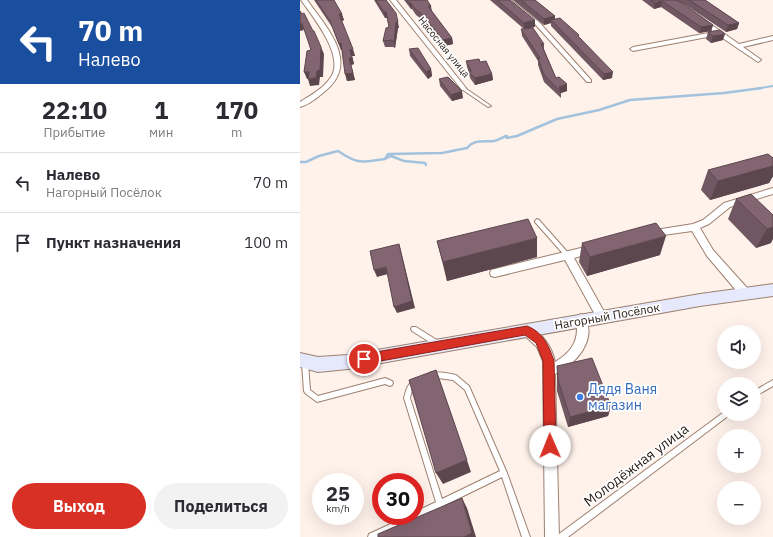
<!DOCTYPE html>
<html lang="ru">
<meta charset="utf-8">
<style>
:root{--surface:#fff;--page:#f2f2f3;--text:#2b2b33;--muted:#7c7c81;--line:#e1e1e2;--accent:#d93025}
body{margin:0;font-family:"IBM Plex Sans",sans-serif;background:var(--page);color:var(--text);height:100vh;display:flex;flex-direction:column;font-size:15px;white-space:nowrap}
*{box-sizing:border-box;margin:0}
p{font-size:13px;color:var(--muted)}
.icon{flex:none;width:22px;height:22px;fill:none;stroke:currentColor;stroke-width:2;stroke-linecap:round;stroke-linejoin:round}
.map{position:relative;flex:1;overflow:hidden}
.drawer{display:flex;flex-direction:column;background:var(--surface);width:300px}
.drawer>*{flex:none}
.banner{background:#1a4fa0;color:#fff;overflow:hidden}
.buttons{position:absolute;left:417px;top:325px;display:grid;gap:8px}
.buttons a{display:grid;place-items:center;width:44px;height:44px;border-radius:50%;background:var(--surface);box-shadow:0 4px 16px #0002;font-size:20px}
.speed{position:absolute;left:12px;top:473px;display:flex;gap:8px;font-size:20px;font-weight:700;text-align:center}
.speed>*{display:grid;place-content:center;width:52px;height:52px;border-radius:50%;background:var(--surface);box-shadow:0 4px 16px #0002;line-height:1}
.speed small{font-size:10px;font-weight:400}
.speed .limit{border:6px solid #d22;background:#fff;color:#111}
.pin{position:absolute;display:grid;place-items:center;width:34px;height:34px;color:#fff;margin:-17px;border:2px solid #fff;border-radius:50%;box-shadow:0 1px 4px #0007}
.me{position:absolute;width:44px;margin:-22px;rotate:359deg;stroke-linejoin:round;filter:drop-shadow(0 0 3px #0008)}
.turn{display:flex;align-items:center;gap:14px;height:84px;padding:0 12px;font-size:18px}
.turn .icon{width:52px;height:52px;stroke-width:2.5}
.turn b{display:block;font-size:28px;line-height:34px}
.eta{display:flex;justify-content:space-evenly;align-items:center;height:68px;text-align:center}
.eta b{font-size:24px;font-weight:700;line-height:28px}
.action{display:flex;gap:8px;margin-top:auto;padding:8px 12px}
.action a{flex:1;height:46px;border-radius:24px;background:var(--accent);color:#fff;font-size:16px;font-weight:700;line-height:46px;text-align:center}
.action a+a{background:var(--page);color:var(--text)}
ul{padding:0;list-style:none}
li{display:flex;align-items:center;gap:12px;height:60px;padding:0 12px;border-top:1px solid var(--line)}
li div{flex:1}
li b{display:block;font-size:15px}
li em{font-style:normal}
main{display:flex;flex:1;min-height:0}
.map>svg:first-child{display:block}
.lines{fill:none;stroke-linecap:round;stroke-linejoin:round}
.stream-far1{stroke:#a3c2dd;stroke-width:2}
.stream{stroke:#a3c2dd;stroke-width:2.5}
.lane-casing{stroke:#9d8070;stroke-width:2}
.street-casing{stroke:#9d8070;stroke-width:2}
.secondary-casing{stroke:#9d8070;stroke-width:2}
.lane{fill:#fff;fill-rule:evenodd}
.street{fill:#fff;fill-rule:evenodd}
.secondary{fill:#e5e9fb;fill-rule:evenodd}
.wall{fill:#715761}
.shaded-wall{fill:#5c474f}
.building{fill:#836571;stroke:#5c474f}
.route{fill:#d93025;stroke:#8d1f18}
.shop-dot{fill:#3f7fe0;stroke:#fff;stroke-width:1.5}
.labels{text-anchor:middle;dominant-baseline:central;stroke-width:3.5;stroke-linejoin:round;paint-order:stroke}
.far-street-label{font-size:10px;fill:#281c16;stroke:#fff}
.street-label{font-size:12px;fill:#281c16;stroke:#fff}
.near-shop-label{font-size:14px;fill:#366cbe;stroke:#fff;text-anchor:start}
.near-street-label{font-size:14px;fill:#281c16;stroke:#fff}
</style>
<main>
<section class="drawer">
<div class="banner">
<div class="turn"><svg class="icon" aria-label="left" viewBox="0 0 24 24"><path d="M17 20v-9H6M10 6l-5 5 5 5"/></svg><div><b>70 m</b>Налево</div></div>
</div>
<div class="eta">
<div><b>22:10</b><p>Прибытие</p></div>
<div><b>1</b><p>мин</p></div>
<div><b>170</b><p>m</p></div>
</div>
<ul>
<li><svg class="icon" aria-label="left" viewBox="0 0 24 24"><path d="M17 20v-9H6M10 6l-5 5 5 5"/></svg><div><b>Налево</b><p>Нагорный Посёлок</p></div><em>70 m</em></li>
<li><svg class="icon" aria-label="arrive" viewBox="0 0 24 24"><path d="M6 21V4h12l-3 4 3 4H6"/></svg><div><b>Пункт назначения</b></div><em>100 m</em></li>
</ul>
<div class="action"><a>Выход</a><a>Поделиться</a></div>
</section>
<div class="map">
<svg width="473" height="537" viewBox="0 0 473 537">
<rect width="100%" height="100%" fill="#fff2eb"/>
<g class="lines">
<path class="stream-far1" d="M455,89l18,-3"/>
<path class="stream" d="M85,159l6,-3 13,5 21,2 1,2
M0,162h6l13,-6 19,-5c21,14 23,11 47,8l3,-5 54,-1 25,-5c7,-9 16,-6 27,-7 4,-1 7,-3 12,-5h1v2l10,-2 40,-17 42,-9 31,-10 94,-7 38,-5"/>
<g class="lane-casing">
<path id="lane" d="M163,88h2l26,18 -3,1 -25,-17z
M237,219l2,1 31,35v2h-4l-31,-35v-1z
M112,327h4l24,15 1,2 -1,2h-4l-24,-15 -1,-2z
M5,360l2,1 1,2 2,27 8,6 67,-18 7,3 1,2 -1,2 -2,1 -5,-2 -68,18 -12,-9 -1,-2 -2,-28 1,-2z
M132,372c8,0 16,1 24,3l13,11 38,87 23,64h-8l-20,-60 -59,29 -1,1 -3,1 -59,29h-12l1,-3 39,-18h7v-4l21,-10 -32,-104c2,-8 4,-15 11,-19l2,1 1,2 -6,8 -2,8 32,101 58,-28 -35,-81 -12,-10 -23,-3 -1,-2 1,-2z
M473,380v6l-19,11v-6z
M424,412v2h5l-1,2 -160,121h-10l1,-3z"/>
</g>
<g class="street-casing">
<path id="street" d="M1,0h6c20,28 54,63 17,92 -7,6 -16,13 -24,15v-5c11,-7 24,-14 31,-25 14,-21 -18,-60 -30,-77z
M90,0h6l70,88v2h-4z
M205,0h6l28,22 52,58v2h-4l-52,-58z
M399,19h4l36,25 34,-8v4l-30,7 17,12 1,1 -3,2 -40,-27 -85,16 -3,-2 3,-2 81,-15 -15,-11z
M473,188v6l-43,13 -21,17 -9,4 13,22 35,39 1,3 -1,3 -4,1 -4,-1 -33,-39 -15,-25 -43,6 -5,-3 5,-3 44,-7 10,-4 21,-17z
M293,245l3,1 2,3 -2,3 -22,6 33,59 -1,3 -4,2 -4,-2 -33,-60 -70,17 -4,-1 -1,-3 1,-3 4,-1z
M281,314l4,2c12,25 -9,48 -30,58l4,163h-14l-2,-176 -6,-14 -14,-13 -2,-3 2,-3 4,-2c15,6 25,21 28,36 13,-8 22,-17 22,-33 -1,-5 -2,-9 0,-13z"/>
</g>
<g class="secondary-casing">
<path id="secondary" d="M473,284v12l-73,10 -352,63 -30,3 -18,-5v-14l18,4 30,-2 352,-61z"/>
</g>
<use href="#lane" class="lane"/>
<use href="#street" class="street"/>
<use href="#secondary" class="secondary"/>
</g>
<path class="wall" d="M14,0h20l10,20 -2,1 13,35h-3l2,8 -3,1 4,15 -8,1 -5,-31h-1l-9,-23z
M74,0h12l13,28h-1l-3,20 -2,-1h-8l-2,-6 6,-14 -2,-9h-2z
M104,0h23l5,12 20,26 1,6 -9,2 -20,-25 -8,-6 -4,-6h-1z
M190,0h20l25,27 -10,2 19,15v5l12,29 11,13 -6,2v5l-17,-16 -6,-17v-4l-16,-25 -1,-7h3z
M213,0h22l20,16v3l24,16v2l33,41 -9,2 -52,-54v-3l-7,2z
M342,0h63l34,23 -2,6 -11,3 -42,-28 -4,-2 33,23 -2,6 -12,2 -38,-26 -7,2z
M408,32l15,8 -12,3 -5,-4z
M109,49l22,20 1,7 -4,3 -18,-23z
M166,61l14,1 12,12 1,6 -18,5 -5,-7 -1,-5 -2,-6z
M139,79l24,19 -11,3 -12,-15z
M473,158v18l-4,7 -59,17 -9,-10 7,-20z
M436,199l37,16 -2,28 -15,5 -28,-29z
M137,241l100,16 -90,24z
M282,243l78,12 -73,21 -8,-14z
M257,366l54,40 -3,10 -40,11 -11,-36z"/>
<path class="shaded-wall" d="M362,1l-1,6 -7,2 1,-6z
M109,3h2l1,6h-1z
M128,6h3l1,6z
M84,12h2l2,6h-3z
M39,14h3l2,6 -3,1z
M255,16v6l-4,-2v3l-7,2v-6z
M235,20v7l-11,2v-6z
M96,22h2l1,6h-1l-3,20 -1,-6z
M2,23l2,7 -4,1v-7z
M439,23l-2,6 -11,3 2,-7z
M413,25l-2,6 -12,2 2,-6z
M425,34l-2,6 -12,3 2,-7z
M152,38l1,6 -9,2 -1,-6z
M41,43l2,7h-2l-2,-6z
M21,47l3,7 -1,23h-3l-1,8 -9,1 -2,-7z
M53,49l2,7h-3l2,8 -3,1 4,15 -8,1 -2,-7 4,-16 1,-8z
M131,69l1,7 -4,3 -2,-7z
M4,72h5l3,6 -5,1z
M313,72l-1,6 -9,2 1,-6z
M192,74l1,6 -18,5v-7z
M267,84v7l-6,2 -2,-6z
M162,91l1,7 -11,3 -1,-6z
M473,166v10l-4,7 -59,17 8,-19z
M473,227v12l-2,4 -15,5 11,-19z
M366,236l-6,19 -73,21 3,-19z
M237,238v19l-90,24 -4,-19z
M99,244l2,7 14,57 -18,5 -3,-6z
M86,267l2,7 -11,3 -3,-7z
M136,370l35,102 -28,12 -7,-11z
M311,406l-3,10 -40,11 2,-10z
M162,498l5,10 9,29h-12z"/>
<path class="building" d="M16,0h18l8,14h-3l14,35 -3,1 2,8h-3l4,15 -8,1 -4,-31 -2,1 -9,-23z
M76,0h10l10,13 2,9h-2l-2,20 -2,-2 -9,1 3,-13 3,-1 -3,-15h-2z
M107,0h20l4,6h-3l24,32 -9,2 -20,-25 -8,-6 -4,-6h-2z
M197,0h13l25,20 -11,3z
M221,0h14l20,16 -11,3z
M351,0h25l6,3 31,22 -12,2 -39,-26 -7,2z
M389,0h16l34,23 -11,2z
M0,11l2,3 2,-1 9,18h1l7,16 -1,23 -3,1 -1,7 -8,1 1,-7h-5l3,-21 4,-1 -9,-27 -2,1z
M260,18l19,17 -1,1 35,36 -9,2 -53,-54z
M233,28l11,16h-3l15,34 3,-1 8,7 -8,3 2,5 -17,-17 -6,-17h2l-19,-29z
M420,30l5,4 -12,2 -5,-4z
M118,48l13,21 -5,3 -17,-23z
M179,59l1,3 6,-1 6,13 -17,4 -6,-6 2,-1 -5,-10z
M148,77l14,14 -11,4 -12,-16z
M468,154l5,4v8l-55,15 -10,-11z
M451,194l22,21v12l-6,2 -31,-30z
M228,219l9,19 -94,24 -6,-21z
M356,223l10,13 -76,21 -8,-14z
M99,244l13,57 -18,6 -8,-40 -12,3 -4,-19z
M292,358l19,48 -41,11 -12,-37 -1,-14z
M136,370l31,90 -31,13 -27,-93z
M162,498l10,35 -8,4h-86v-3z"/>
<path class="route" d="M227,326c16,6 22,20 27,35l2,85 -1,4 -5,2 -4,-2 -2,-4 -1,-85 -7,-18 -11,-8 -161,29 -4,-1 -2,-4 2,-3 4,-2z"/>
<circle class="shop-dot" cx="280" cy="397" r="4"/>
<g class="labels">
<g class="far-street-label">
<text transform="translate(144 47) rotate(51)">Насосная улица</text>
</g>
<g class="street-label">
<text transform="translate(307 316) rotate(-10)">Нагорный Посёлок</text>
</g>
<g class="near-shop-label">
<text x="288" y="389">Дядя Ваня<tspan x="288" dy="16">магазин</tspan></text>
</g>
<g class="near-street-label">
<text transform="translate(336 465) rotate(-37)">Молодёжная улица</text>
</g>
</g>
</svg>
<div class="buttons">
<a><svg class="icon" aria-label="sound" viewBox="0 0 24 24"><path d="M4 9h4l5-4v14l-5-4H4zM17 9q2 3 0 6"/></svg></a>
<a><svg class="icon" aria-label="layers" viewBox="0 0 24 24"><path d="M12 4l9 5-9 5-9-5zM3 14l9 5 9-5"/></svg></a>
<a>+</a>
<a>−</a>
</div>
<div class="speed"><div>25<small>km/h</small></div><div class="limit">30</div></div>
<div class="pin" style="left:64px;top:359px;background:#d93025"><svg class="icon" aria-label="arrive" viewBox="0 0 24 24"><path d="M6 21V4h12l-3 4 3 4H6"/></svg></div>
<svg class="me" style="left:250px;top:446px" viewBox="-20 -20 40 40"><circle r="19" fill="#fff"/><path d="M0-13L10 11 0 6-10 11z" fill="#d93025"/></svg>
</div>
</main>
